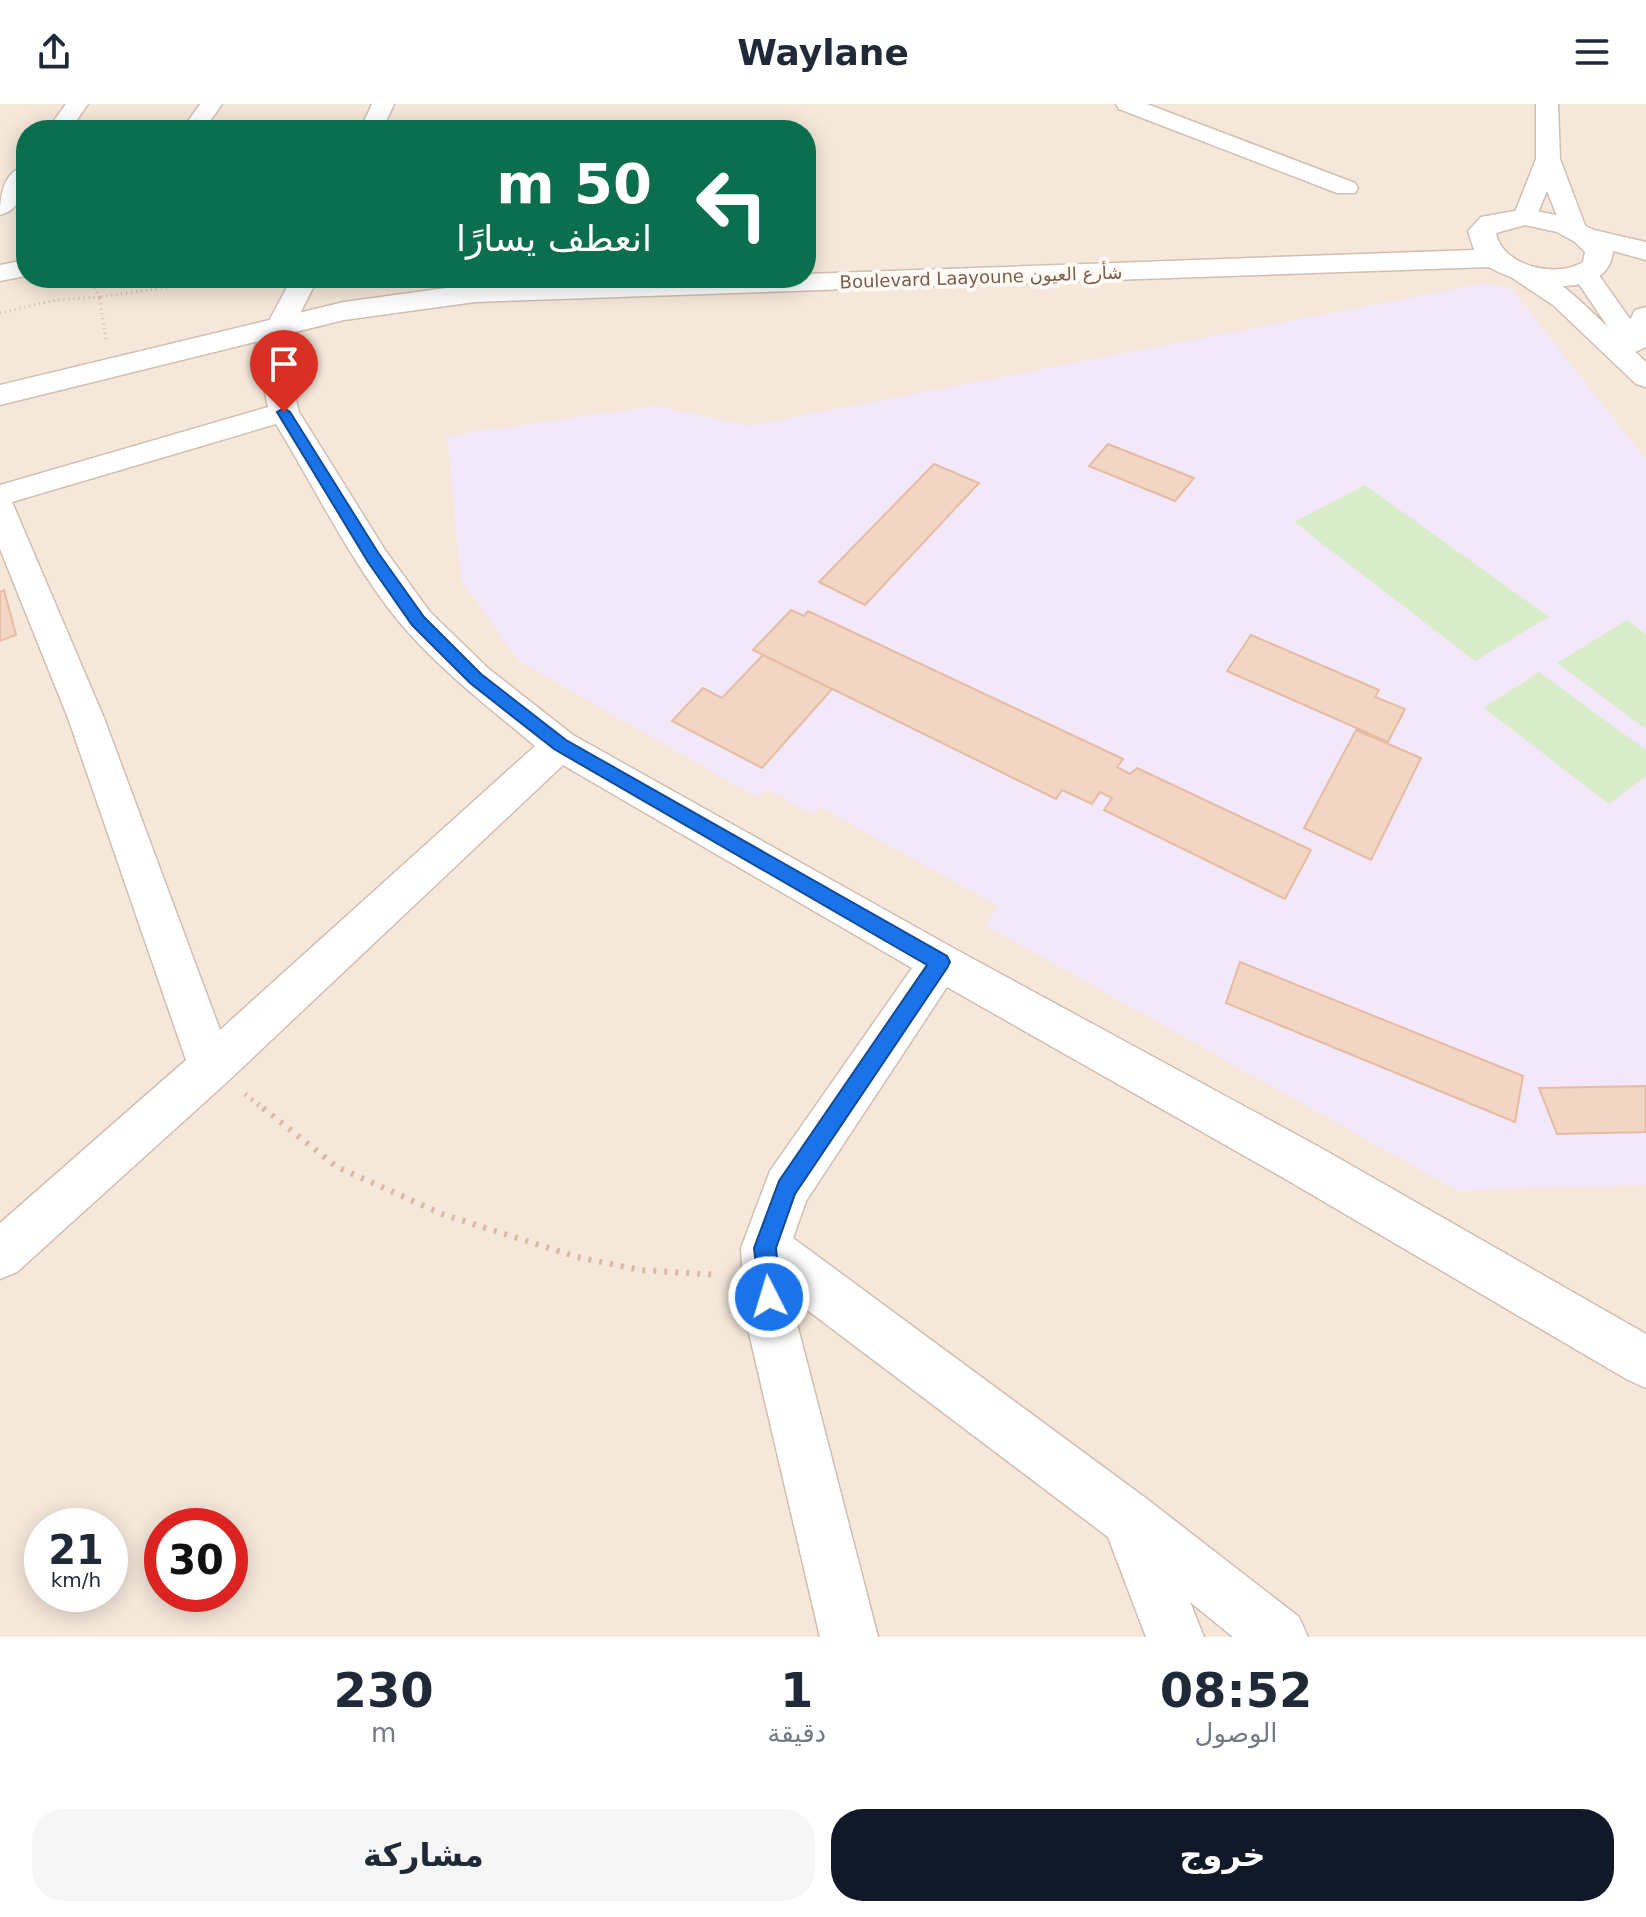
<!DOCTYPE html>
<html lang="ar">
<meta charset="utf-8">
<style>
:root{--surface:#fff;--page:#f6f6f7;--text:#1f2937;--muted:#747a83;--accent:#111827}
body{margin:0;font-family:"DejaVu Sans","Noto Naskh Arabic",sans-serif;background:var(--page);color:var(--text);direction:rtl;height:100vh;display:flex;flex-direction:column;font-size:30px;white-space:nowrap}
*{box-sizing:border-box;margin:0}
p{font-size:26px;color:var(--muted)}
.icon{flex:none;width:44px;height:44px;fill:none;stroke:currentColor;stroke-width:2;stroke-linecap:round;stroke-linejoin:round}
.map{position:relative;height:1533px;overflow:hidden;direction:ltr}
.drawer{display:flex;flex-direction:column;background:var(--surface);flex:1}
.drawer>*{flex:none}
.top-card{position:absolute;left:16px;top:16px;width:800px;height:168px;border-radius:32px;box-shadow:0 4px 20px #0003;direction:rtl;background:#0b6e4f;color:#fff;overflow:hidden}
.speed{position:absolute;left:24px;top:1404px;display:flex;gap:16px;font-size:40px;font-weight:700;text-align:center}
.speed>*{display:grid;place-content:center;width:104px;height:104px;border-radius:50%;background:var(--surface);box-shadow:0 4px 20px #0003;line-height:1}
.speed small{font-size:20px;font-weight:400}
.speed .limit{border:12px solid #d22;background:#fff;color:#111}
.pin{position:absolute;display:grid;place-items:center;width:68px;height:68px;color:#fff;margin:-82px -34px;border-radius:50% 50% 50% 0;rotate:-45deg;box-shadow:0 0 8px #0007}
.pin .icon{rotate:45deg}
.me{position:absolute;width:88px;margin:-44px;rotate:355deg;stroke-linejoin:round;filter:drop-shadow(0 0 6px #0008)}
.turn{display:flex;align-items:center;gap:28px;height:168px;padding:0 32px;font-size:36px}
.turn .icon{width:104px;height:104px;stroke-width:2.5}
.turn b{display:block;font-size:56px;line-height:68px}
.eta{display:flex;justify-content:space-evenly;align-items:center;height:136px;text-align:center}
.eta b{font-size:48px;font-weight:600;line-height:56px}
.button{display:flex;gap:16px;margin-top:auto;padding:16px 32px}
.button a{flex:1;height:92px;border-radius:32px;background:var(--accent);color:#fff;font-size:32px;font-weight:600;line-height:92px;text-align:center}
.button a+a{background:var(--page);color:var(--text)}
header{display:flex;justify-content:space-between;align-items:center;height:104px;padding:0 32px;background:var(--surface);font-size:36px;font-weight:600}
.map>svg:first-child{display:block}
.residential{fill:#f5e8da;fill-rule:evenodd}
.education{fill:#f3e8fa}
.green{fill:#d8ecc9}
.building{fill:#f3d5c3;stroke:#e6bba3;stroke-width:2}
.lines{fill:none;stroke-linecap:round;stroke-linejoin:round}
.minor-casing{stroke:#d1beb0;stroke-width:3}
.tertiary-casing{stroke:#d1beb0;stroke-width:3}
.path-far2{stroke:#d9b8a5;stroke-width:3;stroke-dasharray:1 4;stroke-linecap:butt}
.path-far1{stroke:#d9b8a5;stroke-width:5;stroke-dasharray:2 6;stroke-linecap:butt}
.path{stroke:#d9b8a5;stroke-width:6;stroke-dasharray:3 8;stroke-linecap:butt}
.minor{fill:#fff;fill-rule:evenodd}
.tertiary{fill:#fff;fill-rule:evenodd}
.route{fill:#1a73e8;stroke:#114b97;stroke-width:2}
.labels{text-anchor:middle;dominant-baseline:central;stroke-width:8;stroke-linejoin:round;paint-order:stroke}
.far-street-label{font-size:18px;fill:#7a5c4d;stroke:#fffaf3}
</style>
<header><svg class="icon" aria-label="menu" viewBox="0 0 24 24"><path d="M4 6h16M4 12h16M4 18h16"/></svg>Waylane<svg class="icon" aria-label="share" viewBox="0 0 24 24"><path d="M12 15V3M7 8l5-5 5 5M5 13v7h14v-7"/></svg></header>
<div class="map">
<svg width="1646" height="1533" viewBox="0 0 1646 1533">
<rect width="100%" height="100%" fill="#fdf6ec"/>
<path class="residential" d="M0,0h1646v1533h-1646zM26,26h780v148h-780zM42,1422h68v68h-68zM162,1422h68v68h-68z"/>
<path class="education" d="M1487,179l25,6 134,171v725l-188,6 -473,-266 13,-19 -178,-99 -7,8 -45,-25 -12,7 -238,-137 -57,-80 -14,-144 209,-30 93,20z"/>
<path class="green" d="M1365,381l184,132 -74,44 -181,-139z
M1627,516l19,14v95l-89,-66z
M1539,568l107,78v26l-37,28 -125,-96z"/>
<path class="building" d="M1108,340l86,34 -19,23 -86,-35z
M934,360l45,19 -114,122 -46,-23z
M4,486l12,45 -16,6v-49z
M791,506l13,6 4,-5 315,148 -6,8 13,7 7,-6 174,82 -26,49 -181,-89 8,-12 -12,-6 -8,12 -30,-14 -6,9 -303,-149z
M1251,531l128,55 -4,7 30,12 -17,33 -161,-71z
M763,551l69,34 -70,79 -90,-47 31,-33 19,10z
M1356,626l65,28 -50,102 -67,-32z
M1240,858l283,114 -8,46 -289,-119z
M1646,982v46l-89,2 -18,-46z"/>
<g class="lines">
<g class="minor-casing">
<path id="minor" d="M66,0h22l-18,26h-23z
M200,0h22l-18,26h-22z
M372,0h22l-12,26h-22z
M1116,0h31l208,79 3,5 -3,5h-18l-218,-84z
M1536,0h22l2,55 26,69 -4,5h-18l-17,-42 -13,31h-18l-3,-5 23,-58z
M26,62c0,19 -4,44 -26,49 0,-19 3,-44 26,-49z
M26,156v16l-26,5v-16z
M1520,159c34,9 63,41 88,64l-36,-53 4,-6h18l50,71 -4,6 -10,2 16,15v25l-10,-3 -83,-79 -42,-28 -4,-6 4,-6z
M292,174h26l-35,69 16,65 86,138 45,62 59,57 84,66 382,214 366,199 325,186v54l-18,-8 -341,-200 -340,-193 -141,214 -13,37 354,261 152,118 9,20h-75l-43,-35 14,35h-58l-38,-100 -314,-237 1,16 83,321h-58l-75,-321 -4,-68 29,-77 142,-203 -349,-203 -336,317 -210,190 -17,7v-56l186,-163 -118,-342 -68,-169v-64l268,-78 -13,-60zM276,320c39,64 82,152 131,207 38,43 84,78 128,115l-315,284 -116,-312 -92,-216z"/>
</g>
<g class="tertiary-casing">
<path id="tertiary" d="M1525,105l42,8 27,13 52,12v18l-33,-9c-5,53 -93,35 -124,16l-1014,35 -131,18 -344,85v-20l344,-83 131,-18 331,-6v-4l668,-24 -6,-19 13,-14zM1525,121l32,7 18,10 10,10 -2,10c-27,17 -81,4 -87,-29z
M1646,203v40l-13,6 -11,-2 -4,-7 17,-34z"/>
</g>
<path class="path-far2" d="M0,209l56,-13 43,-3 -8,-19
M106,235l-7,-42 70,-10 28,-9"/>
<path class="path-far1" d="M245,990l20,16"/>
<path class="path" d="M263,1004l74,59 105,47 135,43 63,13 79,5"/>
<use href="#minor" class="minor"/>
<use href="#tertiary" class="tertiary"/>
</g>
<path class="route" d="M284,304l6,4 89,142 45,63 57,57 85,66 381,216 3,6 -3,6 -152,226 -19,54 5,49 -4,8 -8,3 -8,-3 -7,-57 25,-67 148,-216 -373,-216 -84,-66 -58,-58 -44,-63 -91,-150z"/>
<g class="labels">
<g class="far-street-label">
<text transform="translate(981 173) rotate(-2)">Boulevard Laayoune شأرع العيون</text>
</g>
</g>
</svg>
<div class="speed"><div>21<small>km/h</small></div><div class="limit">30</div></div>
<div class="pin" style="left:284px;top:308px;background:#d93025"><svg class="icon" aria-label="arrive" viewBox="0 0 24 24"><path d="M6 21V4h12l-3 4 3 4H6"/></svg></div>
<svg class="me" style="left:769px;top:1193px" viewBox="-20 -20 40 40"><circle r="17" fill="#1a73e8" stroke="#fff" stroke-width="3"/><path d="M0-11L8 9 0 5-8 9z" fill="#fff"/></svg>
<div class="top-card">
<div class="turn"><svg class="icon" aria-label="left" viewBox="0 0 24 24"><path d="M17 20v-9H6M10 6l-5 5 5 5"/></svg><div><b>50 m</b>انعطف يسارًا</div></div>
</div>
</div>
<section class="drawer">
<div class="eta">
<div><b>08:52</b><p>الوصول</p></div>
<div><b>1</b><p>دقيقة</p></div>
<div><b>230</b><p>m</p></div>
</div>
<div class="button"><a>خروج</a><a>مشاركة</a></div>
</section>
